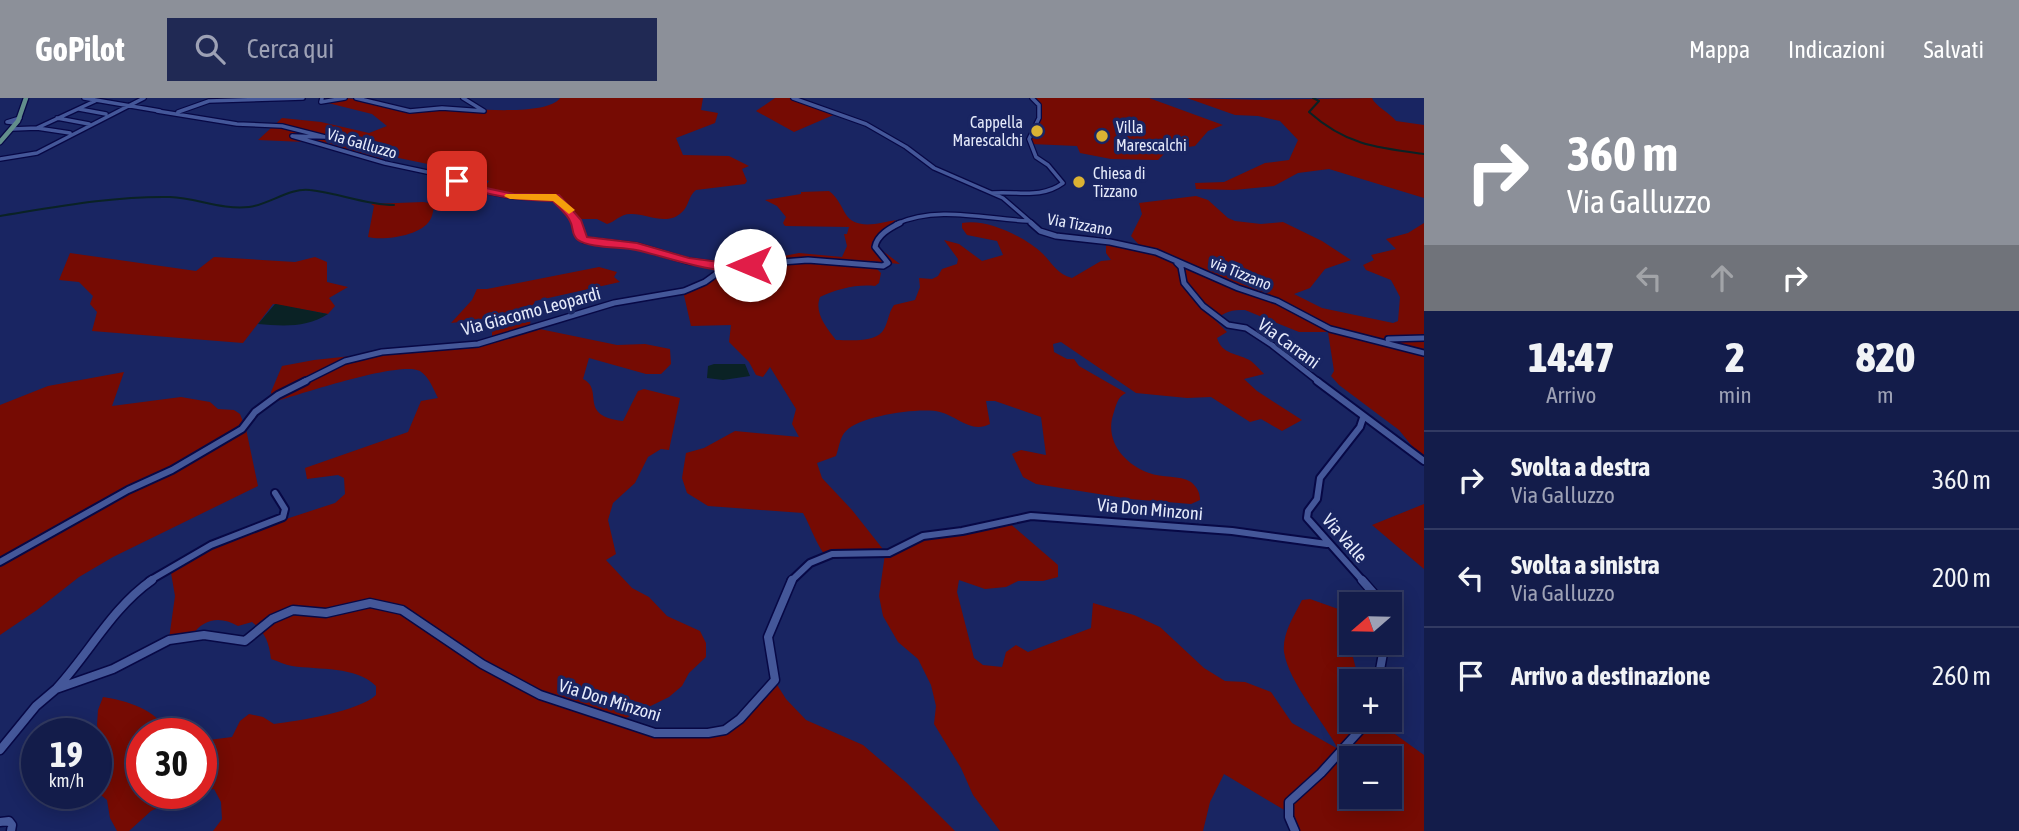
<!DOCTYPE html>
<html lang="it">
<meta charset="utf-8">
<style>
:root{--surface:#131c4a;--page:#202954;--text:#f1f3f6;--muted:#9da1b5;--line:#323a62;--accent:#8c9099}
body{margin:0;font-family:"Asap Condensed",sans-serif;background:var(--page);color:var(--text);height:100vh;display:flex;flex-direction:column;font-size:26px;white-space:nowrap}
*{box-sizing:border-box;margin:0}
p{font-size:23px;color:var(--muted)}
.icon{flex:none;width:38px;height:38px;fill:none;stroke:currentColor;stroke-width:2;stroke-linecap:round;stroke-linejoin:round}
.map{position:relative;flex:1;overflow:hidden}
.sheet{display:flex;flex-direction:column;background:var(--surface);width:595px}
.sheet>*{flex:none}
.top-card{background:#8c9099;color:#fff;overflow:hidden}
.needle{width:46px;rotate:250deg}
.controls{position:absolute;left:1339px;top:494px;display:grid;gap:14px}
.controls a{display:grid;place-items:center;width:63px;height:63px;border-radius:0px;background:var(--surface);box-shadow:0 4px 18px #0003,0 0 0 2px var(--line);font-size:35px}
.speed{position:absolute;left:21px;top:620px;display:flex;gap:14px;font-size:35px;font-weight:700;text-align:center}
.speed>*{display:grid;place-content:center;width:91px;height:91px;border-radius:50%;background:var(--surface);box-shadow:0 4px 18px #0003,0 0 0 2px var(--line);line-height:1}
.speed small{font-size:18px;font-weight:400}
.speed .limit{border:10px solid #d22;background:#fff;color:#111}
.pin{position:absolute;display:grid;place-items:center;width:60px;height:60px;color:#fff;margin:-30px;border-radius:14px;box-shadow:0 4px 10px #0006}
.me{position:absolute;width:77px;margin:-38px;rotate:270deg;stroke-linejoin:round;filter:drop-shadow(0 0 5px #0008)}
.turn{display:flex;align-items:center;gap:24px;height:147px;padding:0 28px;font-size:32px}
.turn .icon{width:91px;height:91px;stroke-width:2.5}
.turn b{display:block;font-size:49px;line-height:60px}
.lanes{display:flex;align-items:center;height:66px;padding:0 28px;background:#0003;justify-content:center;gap:35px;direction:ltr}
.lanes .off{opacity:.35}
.eta{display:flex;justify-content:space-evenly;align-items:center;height:119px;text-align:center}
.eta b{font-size:42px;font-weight:800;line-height:49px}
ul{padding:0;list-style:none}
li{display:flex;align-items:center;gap:21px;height:98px;padding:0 28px;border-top:2px solid var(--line)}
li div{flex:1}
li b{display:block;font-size:26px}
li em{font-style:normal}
header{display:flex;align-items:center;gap:42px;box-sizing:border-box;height:98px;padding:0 35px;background:var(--accent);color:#fff}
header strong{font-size:33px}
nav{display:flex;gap:38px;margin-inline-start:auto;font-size:24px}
.search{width:490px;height:63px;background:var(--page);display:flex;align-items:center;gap:18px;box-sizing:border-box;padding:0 24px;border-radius:0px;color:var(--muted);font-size:26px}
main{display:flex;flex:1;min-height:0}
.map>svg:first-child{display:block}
.green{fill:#760b03;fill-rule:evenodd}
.water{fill:#0a2225}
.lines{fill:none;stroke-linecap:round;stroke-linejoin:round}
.stream{stroke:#0a2225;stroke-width:2}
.minor-far3-casing{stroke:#070845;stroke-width:6}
.minor-far2-casing{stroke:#070845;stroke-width:8}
.minor-far1-casing{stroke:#070845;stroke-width:10}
.minor-casing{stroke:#070845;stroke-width:11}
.major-casing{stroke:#070845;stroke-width:7}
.minor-far3{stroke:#445799;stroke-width:3.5}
.minor-far2{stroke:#445799;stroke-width:5}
.minor-far1{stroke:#445799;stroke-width:6}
.minor{stroke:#445799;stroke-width:8}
.major{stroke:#628e8b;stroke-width:4.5}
.route{fill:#e11d48;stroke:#92132f;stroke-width:2}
.slow{fill:#f59e0b}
.poi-dot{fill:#dbb233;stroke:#192562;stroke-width:2.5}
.labels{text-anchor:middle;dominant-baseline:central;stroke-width:7;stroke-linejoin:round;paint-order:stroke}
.far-poi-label{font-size:16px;fill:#e5eafa;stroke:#192562;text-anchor:start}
.far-street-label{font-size:16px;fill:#e5eafa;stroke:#192562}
.street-label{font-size:18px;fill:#e5eafa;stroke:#192562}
</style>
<header>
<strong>GoPilot</strong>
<div class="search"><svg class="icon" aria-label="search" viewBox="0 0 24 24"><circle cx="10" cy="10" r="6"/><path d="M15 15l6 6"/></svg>Cerca qui</div>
<nav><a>Mappa</a><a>Indicazioni</a><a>Salvati</a></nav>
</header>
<main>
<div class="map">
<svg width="1424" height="733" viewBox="0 0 1424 733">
<rect width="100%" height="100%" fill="#192562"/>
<path class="green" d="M341,0c24,0 46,11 70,13 9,1 18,-3 27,-3 23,-1 108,10 122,-10h143l-2,12 17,3 -3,10 -39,15 7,17 46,1 20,10 -7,3 5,12 -2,3 -49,6c-8,6 -7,17 -15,23 -14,13 -34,1 -49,1 -11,-1 -17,8 -25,10l-10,-5h-22l-7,-11h-7l-8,-9 -35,1 -38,-7 9,-12 -37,-12 -63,-13 -10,6 -51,-19 -70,-3 24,-22 39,4 48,11 18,-7 -15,-12 -44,-11z
M775,0h20l43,15 -44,19 -38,-21z
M1031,0h118l74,27 -15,6 -13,15 -27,4 -10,10 -47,-1 -31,-6 -3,-7 -46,-2v-12l11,-23z
M1187,0l76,2 109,-2c3,8 18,15 24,23l28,4v73l-95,-29 -31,4 -24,13 -40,4 -38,-1 -1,-6 29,-1 41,-19 24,-3 9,-20 -18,-19 -22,-5 -23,-1z
M829,93c8,6 11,13 16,22 10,18 34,10 51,7l-15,14 -6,11 25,19 -31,-3 12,12 -2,10 -4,3c-18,-2 -38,3 -55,11 -6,16 6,30 16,43 13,0 36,3 46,-8 6,-7 6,-19 12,-27l21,-5 5,-13 -1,-9 13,1 6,-3 4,-7 15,-5 1,-5 -14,-19 15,4 23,17 21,-6 -6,-14 -30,-6 -5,-7v-5c25,-5 63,14 81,31 10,10 14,20 29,24l29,-17 10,-1 -5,-7v-11l34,4 -9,-10 11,-22 -3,-11 57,-7 12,4 20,18 7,3 26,3 22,-2 39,19 29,19 -26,9 -15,19 -16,6 28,14 71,15 5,-2 2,-24 -9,-17 -25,-10 -3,-5 11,-5 -3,-5 25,-6 -10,-10 22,-6 16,-10v238l-25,-31 -60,-45 -8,-9 3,-5 -6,-39h-29l-54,-22c-14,0 -19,1 -30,10l12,12 -10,6c5,17 21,15 34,23 5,4 9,9 13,13l-20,5 13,12 45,29 -20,11 -21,-12 -11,3 -39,-25 -24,1 -51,-5 -75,-51 -8,2 1,8 13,7h7l5,7 47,27c-9,4 -10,13 -13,22 -8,26 11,49 36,58 12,5 31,2 42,9 6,5 9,11 9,18l-9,4 -61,-5 -94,-15 -13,-7 -11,-23 9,-4 25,5 -5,-38 -46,-16h-9l4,23c-19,10 -33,-8 -50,-12 -20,-5 -80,4 -94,19 -6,5 -7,17 -10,25l-19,7 5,15 30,32 34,43 16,-3 21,-13 84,-16 51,44v12l-15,4h-25l-12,6 -21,2 -26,-9 -2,12 17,66 9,7 19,2 4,-15 10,-7 12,7 63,-24 2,-25 41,12 26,12 44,41 21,13 20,1 26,10 21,31 46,26c-14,-27 -49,-66 -54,-97 -2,-18 10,-36 18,-52l8,-1 31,11 16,63 14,8h-20v38h23l50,36v76h-132l-6,-20 -62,-37 -14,28 -7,29h-203l-27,-36 -12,-27 -27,-44 2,-18 -5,-21 -13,-26 -20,-17 -15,-26 -4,-20 6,-42 -57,5c-12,-14 -16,-30 -25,-46l-95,-7 -21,-13 -5,-15 4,-25 18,-5 31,-17 64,6 -7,-13 4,-15 -26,-42 -7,10 -7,-2 -7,-13 -20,-20 2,-17 -40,1 -8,-35 13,-4 27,-19 76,-15 43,4 5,-11 -3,-12h3l2,-7 -64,-1 -2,-3 3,-6 -9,-11 -12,-6 36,-6v-2zM1351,660h39v38h-39z
M423,104l12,2c-2,5 -2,12 -5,16 -9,16 -47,21 -62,17l6,-31 -3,-2z
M70,155l126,18 18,-14 81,5 20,-5 12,5v20l21,5 -19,11 6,8 -7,8 -55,-10 -30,39 -151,-12 5,-19 -7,-8 3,-8 -14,-14 -20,-2z
M599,169l18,5 -3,5 6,5 -85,19 -4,9 -1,17 87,18 28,-1 25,5 1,15 -10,10h-15l-57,-16 -6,21c22,11 -6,37 40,42l15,-30 6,-2 36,9 -11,52 -8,-1 -13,8 -13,26 -22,20 -5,17 8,34 -10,6 26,28 17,9 18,19 33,15 6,12v14l-17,16 -7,13 -13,11 -49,24 18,9 86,2 50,-52 12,19 20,21 57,25 43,37 49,49h-742l9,-12 -1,-17 -7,-13 -13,2v-50l31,-4 8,-16 9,-7 14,3 11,7c24,-3 86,-13 102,-29v-9c-20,-20 -57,-16 -84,-20 -7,-1 -14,-5 -21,-7 -2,-17 -6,-27 -19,-37l-14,4c-17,-10 -35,-8 -46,10l-23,3 6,-43 -5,-29 61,-30 104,-34 10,-9 -1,-16 -6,-3 -31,4 -2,-11 103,-36 13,-31 17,-3c-5,-10 -9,-21 -18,-27 -20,-11 -122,24 -147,31l-2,-10 11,-26 32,-6 178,-19v-23l-41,5 21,-23 5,-11h10z
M124,274l-12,34 69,-9 29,5 8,7 16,1 6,4 6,15 12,57 -145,71 -34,20 -42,33 -37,25v-230l48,-19z
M1424,406v65l-52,-44z
M103,599c22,3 56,13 64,36h-25v60h47l-38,18 -22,20h-12l-7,-13 -3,-18 -11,-9v-19l8,-17 -7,-30 1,-15z"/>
<path class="water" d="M275,206h1l52,10c-21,14 -46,12 -70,10z
M714,266h31l5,12 -27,4 -16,-2 1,-12z"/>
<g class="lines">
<path class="stream" d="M1313,0l6,3 -10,11c37,33 68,36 115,42
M0,118c56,-9 113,-20 170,-19 27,1 51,13 79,10 19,-2 42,-20 61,-17 29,3 55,15 84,15"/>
<g class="minor-far3-casing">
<path id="minor-far3" d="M84,0l76,13
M322,0l-1,4 24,-4
M356,0l54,13 32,-3 42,3 -21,-13
M793,0l73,26 40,23 28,21 69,30 30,26
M79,11l27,5
M157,13l80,13 45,2 43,11 -33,-1 93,27 56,12 43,16 30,6 42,1 21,26
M178,14l31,-11 94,-3
M57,20l32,6
M16,25l-9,-1 13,-4
M37,30l58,-27
M12,31l25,-1 33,5
M0,61l37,-6 107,-55
M993,95c25,-2 48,6 70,-10l-15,-18 -12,-8 -7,-18 10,-21v-13l-7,-7
M896,126c41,-19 89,-5 132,-3"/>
</g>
<g class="minor-far2-casing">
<path id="minor-far2" d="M577,125l2,12 5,5 53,6 51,15 39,5
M1031,125l9,8 16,5 54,6 46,10 82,36 39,13 53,28 94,24
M1177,165l4,4 3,16 19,23 25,19 18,3 26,17 47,37
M1388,241l36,-1
M303,284l42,-21 37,-9 96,-8 136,-41 70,-12 21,-9 22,-16 81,-6 75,6 5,-3 -13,-16c2,-12 15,-19 25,-24"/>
</g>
<g class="minor-far1-casing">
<path id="minor-far1" d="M1317,283l107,80
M1363,320l-3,9 -40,51 -3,21 -9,12 -1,7 56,63
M0,464l128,-72 44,-20 70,-41 13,-17 23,-17 28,-14
M149,483l62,-36 72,-28 2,-8 -10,-16
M791,483l19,-18 22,-9 57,-1 34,-17 39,-5 69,-15 201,15 95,13"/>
</g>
<g class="minor-casing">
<path id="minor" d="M1362,482l21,24
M1390,514v13
M1378,583l7,-39
M57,590c33,-36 55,-80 95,-108
M0,652l36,-44 20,-17 57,-20 56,-29 35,-5 41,6 27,-22 21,-9 33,3 44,-10 32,7 80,54 58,31 115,38h53l17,-3 15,-11 35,-39 -7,-43 24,-57
M0,724l9,-1 3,4 -1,6
M1295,733l-6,-14v-15l32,-29 49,-54"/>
</g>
<g class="major-casing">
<path id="major" d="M0,44l18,-21 8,-23"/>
</g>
<use href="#minor-far3" class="minor-far3"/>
<use href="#minor-far2" class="minor-far2"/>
<use href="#minor-far1" class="minor-far1"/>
<use href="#minor" class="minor"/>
<use href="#major" class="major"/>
</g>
<path class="route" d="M457,80l29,10 28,6 45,1 22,25 6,17 50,6 52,15 38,5 23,-2 6,4c-22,18 -94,-10 -120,-15 -14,-3 -47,-2 -58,-10 -7,-5 -4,-12 -8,-19 -3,-7 -12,-14 -17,-20 -36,-1 -66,-5 -100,-18l-1,-2z"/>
<path class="slow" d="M506,96h50l19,16 -6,4 -16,-13 -43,-2 -6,-3z"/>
<g class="poi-dot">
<circle cx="1037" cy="33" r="7"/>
<circle cx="1102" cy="38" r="7"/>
<circle cx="1079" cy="84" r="7"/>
</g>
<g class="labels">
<g class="far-poi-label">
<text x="1023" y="24" text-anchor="end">Cappella<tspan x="1023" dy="18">Marescalchi</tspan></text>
<text x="1116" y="29">Villa<tspan x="1116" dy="18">Marescalchi</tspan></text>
<text x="1093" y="75">Chiesa di<tspan x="1093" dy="18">Tizzano</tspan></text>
</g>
<g class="far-street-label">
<text transform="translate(362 45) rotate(16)">Via Galluzzo</text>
<text transform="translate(1080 126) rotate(10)">Via Tizzano</text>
<text transform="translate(1241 175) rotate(22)">via Tizzano</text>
</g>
<g class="street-label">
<text transform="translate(531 213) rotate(-15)">Via Giacomo Leopardi</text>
<text transform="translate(1289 245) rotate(36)">Via Carrani</text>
<text transform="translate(1150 411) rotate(5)">Via Don Minzoni</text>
<text transform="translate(1345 440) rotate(49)">Via Valle</text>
<text transform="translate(610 602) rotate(17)">Via Don Minzoni</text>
</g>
</g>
</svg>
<div class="controls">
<a><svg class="needle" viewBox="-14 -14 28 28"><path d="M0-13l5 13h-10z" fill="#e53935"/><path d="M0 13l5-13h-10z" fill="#9da1b5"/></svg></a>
<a>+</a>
<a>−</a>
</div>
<div class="speed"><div>19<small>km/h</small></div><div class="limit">30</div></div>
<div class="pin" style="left:457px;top:83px;background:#d93025"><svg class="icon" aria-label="arrive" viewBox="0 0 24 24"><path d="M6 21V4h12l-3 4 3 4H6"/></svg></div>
<svg class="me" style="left:750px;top:167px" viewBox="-20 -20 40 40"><circle r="19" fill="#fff"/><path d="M0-13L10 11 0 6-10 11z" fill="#e11d48"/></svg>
</div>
<section class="sheet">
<div class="top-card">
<div class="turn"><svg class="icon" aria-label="right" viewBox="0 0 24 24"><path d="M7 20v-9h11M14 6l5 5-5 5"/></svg><div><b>360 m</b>Via Galluzzo</div></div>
<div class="lanes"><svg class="icon off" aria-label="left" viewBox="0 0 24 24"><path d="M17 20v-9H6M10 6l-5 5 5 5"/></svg><svg class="icon off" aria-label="ahead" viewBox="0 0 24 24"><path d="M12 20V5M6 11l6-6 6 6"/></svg><svg class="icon" aria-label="right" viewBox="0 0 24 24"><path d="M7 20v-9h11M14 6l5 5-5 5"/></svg></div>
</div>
<div class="eta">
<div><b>14:47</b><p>Arrivo</p></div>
<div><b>2</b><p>min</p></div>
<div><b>820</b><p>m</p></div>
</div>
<ul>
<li><svg class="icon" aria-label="right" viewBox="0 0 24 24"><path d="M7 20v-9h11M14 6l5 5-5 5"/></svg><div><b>Svolta a destra</b><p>Via Galluzzo</p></div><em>360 m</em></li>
<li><svg class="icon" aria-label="left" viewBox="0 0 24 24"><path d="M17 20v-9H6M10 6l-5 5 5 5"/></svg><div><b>Svolta a sinistra</b><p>Via Galluzzo</p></div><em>200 m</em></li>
<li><svg class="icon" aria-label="arrive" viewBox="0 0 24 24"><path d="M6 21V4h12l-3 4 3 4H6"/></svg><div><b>Arrivo a destinazione</b></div><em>260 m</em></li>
</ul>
</section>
</main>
